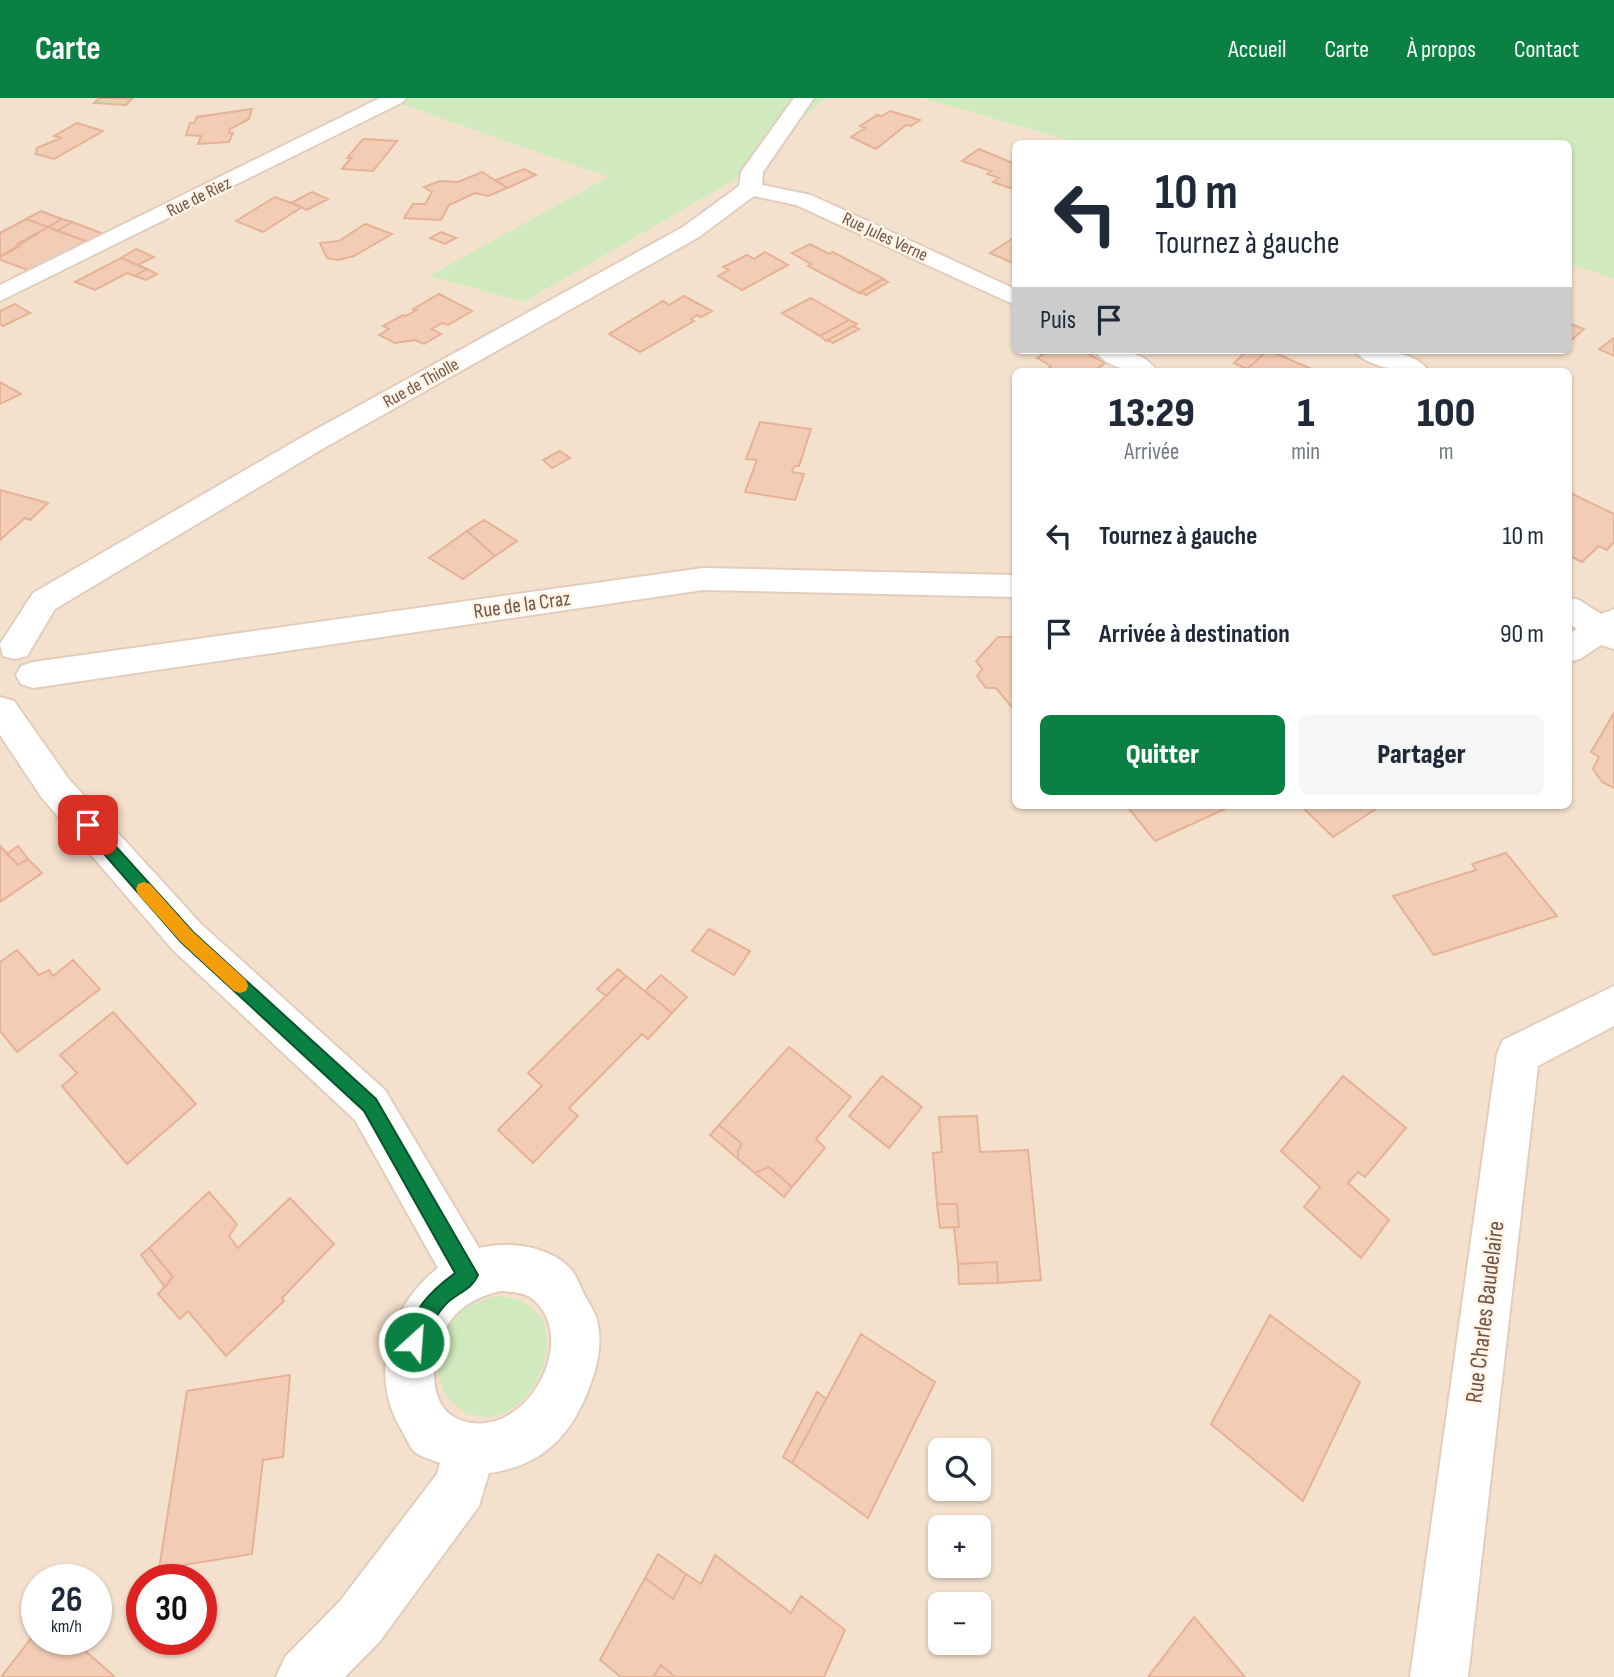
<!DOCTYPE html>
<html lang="fr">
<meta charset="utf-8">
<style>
:root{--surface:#fff;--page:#f6f6f7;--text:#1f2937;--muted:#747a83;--accent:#0b8043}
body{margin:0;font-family:"Sofia Sans Condensed",sans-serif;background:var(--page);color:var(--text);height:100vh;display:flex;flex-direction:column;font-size:26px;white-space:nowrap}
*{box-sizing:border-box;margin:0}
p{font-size:23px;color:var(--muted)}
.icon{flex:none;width:38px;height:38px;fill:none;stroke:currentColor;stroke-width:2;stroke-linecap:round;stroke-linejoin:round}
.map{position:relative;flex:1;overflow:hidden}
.panel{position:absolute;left:1012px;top:270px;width:560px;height:441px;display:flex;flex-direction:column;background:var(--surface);border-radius:10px;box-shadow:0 2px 5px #0004}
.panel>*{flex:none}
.top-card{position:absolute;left:1012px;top:42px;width:560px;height:214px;border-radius:10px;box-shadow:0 2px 5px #0004;background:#fff;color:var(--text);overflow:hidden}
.buttons{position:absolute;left:928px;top:1340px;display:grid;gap:14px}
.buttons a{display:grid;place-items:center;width:63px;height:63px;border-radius:10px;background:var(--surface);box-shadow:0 2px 5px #0004;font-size:35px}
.speed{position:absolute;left:21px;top:1466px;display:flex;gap:14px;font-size:35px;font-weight:700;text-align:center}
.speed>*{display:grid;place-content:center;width:91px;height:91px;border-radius:50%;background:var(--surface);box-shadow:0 2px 5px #0004;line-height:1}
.speed small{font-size:18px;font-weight:400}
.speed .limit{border:10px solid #d22;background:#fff;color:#111}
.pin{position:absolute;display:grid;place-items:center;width:60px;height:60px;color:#fff;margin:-30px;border-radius:14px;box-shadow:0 4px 10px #0006}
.me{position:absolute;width:77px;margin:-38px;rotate:26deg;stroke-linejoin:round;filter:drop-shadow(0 0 5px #0008)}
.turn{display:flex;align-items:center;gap:24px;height:147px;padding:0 28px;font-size:32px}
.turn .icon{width:91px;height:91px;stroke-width:2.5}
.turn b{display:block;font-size:49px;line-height:60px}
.then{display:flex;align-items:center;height:66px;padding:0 28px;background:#0003;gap:14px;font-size:26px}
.eta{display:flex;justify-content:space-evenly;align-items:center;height:119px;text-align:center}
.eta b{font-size:42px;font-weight:800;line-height:49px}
.action{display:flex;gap:14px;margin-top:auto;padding:14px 28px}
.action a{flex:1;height:80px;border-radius:10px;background:var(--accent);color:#fff;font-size:28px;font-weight:800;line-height:80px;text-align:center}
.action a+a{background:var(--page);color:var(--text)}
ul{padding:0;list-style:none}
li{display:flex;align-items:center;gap:21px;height:98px;padding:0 28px}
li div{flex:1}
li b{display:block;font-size:26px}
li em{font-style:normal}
header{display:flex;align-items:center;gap:42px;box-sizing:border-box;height:98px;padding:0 35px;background:var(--accent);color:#fff}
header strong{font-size:33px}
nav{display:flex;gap:38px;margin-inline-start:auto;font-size:24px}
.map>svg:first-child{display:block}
.residential{fill:#f4e1cd;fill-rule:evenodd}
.green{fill:#d1eabd}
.building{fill:#f3ccb5;stroke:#e6b195;stroke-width:2}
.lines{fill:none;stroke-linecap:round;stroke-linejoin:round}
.minor-casing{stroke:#e2cdbd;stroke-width:4}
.minor{fill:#fff;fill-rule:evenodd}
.route{fill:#0b8043;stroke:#07532c;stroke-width:2}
.slow{fill:#f59e0b}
.labels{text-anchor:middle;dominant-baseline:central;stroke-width:5;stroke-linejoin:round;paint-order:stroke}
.far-street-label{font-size:18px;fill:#735446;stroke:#fff4e5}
.street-label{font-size:21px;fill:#735446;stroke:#fff4e5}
.near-street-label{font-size:24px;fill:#735446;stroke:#fff4e5}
</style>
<header>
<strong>Carte</strong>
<nav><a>Accueil</a><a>Carte</a><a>À propos</a><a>Contact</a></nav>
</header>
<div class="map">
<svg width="1614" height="1579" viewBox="0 0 1614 1579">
<rect width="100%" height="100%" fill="#fdf0de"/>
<path class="residential" d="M0,0h384l225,79 -179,99 94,26 212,-123 90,-81h96l156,45 -63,1v206h553v-87l46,16v1398h-1614zM1015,273h553v434h-553zM940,1353h38v38h-38zM940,1430h38v38h-38zM37,1482h59v60h-59zM142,1482h59v60h-59zM940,1507h38v38h-38z"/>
<path class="green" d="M384,0h442l-90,81 -212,123 -95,-26 179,-99z
M922,0h692v181l-46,-16v-119l-490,-1z
M496,1198c98,3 36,150 -31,116 -38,-20 -33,-75 -3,-101 10,-8 22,-11 34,-15z"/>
<path class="building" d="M99,0h10l23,1 -6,6 -32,-2z
M252,11l-3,10 -19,10 -1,4h4l-4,9 -31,2 3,-8 -15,-1 4,-12h4l3,-6z
M890,13l30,9 -9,6 -5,-1 -30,24 -25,-12 14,-9 -5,-2 17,-11 5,1z
M77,25l26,8 -49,28 -18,-5 1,-6 24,-10 -7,-2z
M363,41l34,2 -24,30 -31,-2 9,-11h-4z
M979,51l36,15v20l-5,4 -17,-6 6,-4 -12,-4 4,-3 -29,-10z
M524,71l12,6 -29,13 -11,-8z
M482,74l25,16 -19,8 -13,-3 -26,12 -8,15 -37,-2 9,-14h12l7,-12 -8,-5 16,-6 18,1z
M312,94l16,7 -21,11 -16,-7z
M275,99l27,10 -39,25 -27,-11z
M41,113l21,8 -14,8 -22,-8z
M26,121l22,8 -48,30v-24z
M62,121l10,3 -15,9 -9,-4z
M72,124l37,14 -15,8 -37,-13z
M365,126l27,10 -38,22 -16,4 -11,-2 -7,-15 19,-2z
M48,129l37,14 -54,30 -31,-11v-3l20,-11 -3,-2z
M441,134l15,6 -11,6 -15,-6z
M1015,139v27l-25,-11z
M810,146l19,10 4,-2 51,27 -25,14 -51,-27 3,-2 -19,-11z
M136,151l18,8 -16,8 -17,-7z
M765,154l23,13 -46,25 -24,-14 11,-6 -6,-3 24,-12 7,4z
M121,160l26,11 -12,7 -8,-3 -32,17 -20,-8z
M147,171l10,5 -11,6 -11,-4z
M882,181l6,3 -22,13 -6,-3z
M439,196l33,17 -24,14 -6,-2 -10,6 9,5 -17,10 -9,-4 -20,3 -16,-8 10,-6 -6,-3 20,-11 3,1 10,-6 -3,-1z
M684,198l28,15 -11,6 -4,-2 -6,4 3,2 -54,31 -31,-18 54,-33 6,4z
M811,200l38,22 -29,16 -38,-23z
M15,206l15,9 -27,13 -3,-2v-13z
M849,222l8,4 -31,17 -6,-5z
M1568,225l16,6 -16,14z
M853,228l6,3 -26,14 -5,-3z
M1614,240v18l-15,-7z
M1051,252h30l24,13 -11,8h-48l5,-5 -14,-8z
M1248,252l18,2 -19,17 -13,-6z
M1268,252l48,21 -70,-1z
M0,284l21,12 -21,10z
M760,324l51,7 -12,37h-5l-2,6 12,2 -9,26 -50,-8 12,-32 -11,-1z
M560,353l10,7 -18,10 -9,-8z
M0,392l48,13 -18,17 -5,-2 -25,22z
M1568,394l46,22v28l-7,8 -8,-4 -17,16 -14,-7z
M484,422l33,21 -22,15 -28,-25z
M467,433l28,25 -32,23 -34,-21z
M998,539h17v74l-19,-23h-10l-9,-12 5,-7 -6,-8z
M1614,615v75l-12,-6 -9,-13 6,-12 -8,-5z
M1126,707h95l4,4 -70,32z
M1300,707h82l-49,32z
M0,748l18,19 10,-6 14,14 -42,29z
M18,748l10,13 -10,6 -11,-11z
M1506,755l51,63 -123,39 -41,-59 83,-26 -4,-6z
M709,831l41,22 -16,24 -42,-24z
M17,852l22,25 10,-5 4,6 20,-16 27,29 -83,63 -17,-21v-69z
M618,871l8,7 -20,20 -9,-7z
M661,877l26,22 -15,16 -27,-22z
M626,878l46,37 -24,26 -6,-5 -73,74 9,8 -45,47 -35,-33 44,-44 -14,-13z
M113,914l83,92 -69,60 -65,-78 15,-13 -17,-18z
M789,949l62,50 -35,42 9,9 -33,39 -23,-20 -14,6 -17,-14v-9l4,-6 -23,-19z
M882,978l40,31 -33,41 -40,-32z
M1343,978l63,52 -41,49 -7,-5 -10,11 41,37 -28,38 -57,-51 16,-20 -39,-36z
M977,1018l3,36 48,-2 13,130 -43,3 -1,-21 -39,2 -4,-36 5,-1 -2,-23h-20l-4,-51 9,-1 -3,-35z
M719,1027l23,19 -4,6v9l-28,-24z
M769,1069l23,20 -8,10 -29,-24z
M209,1094l28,32 -8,12 9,12 52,-50 44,46 -52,54 2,3 -58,55 -38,-45 -8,8 -22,-25 15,-17 -24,-29z
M937,1106h20l2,23 -19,1z
M149,1150l24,29 -8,10 -24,-32z
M997,1164l1,21 -39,1 -1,-20z
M1270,1217l90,67 -57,119 -92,-77z
M861,1236l74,48 -67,136 -76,-55z
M290,1277l-7,82 -20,3 -11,94 -93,15 28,-178z
M817,1294l9,7 -34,64 -9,-6z
M658,1456l28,20 -13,25 -28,-21z
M715,1457l76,58 10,-17 44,34 -21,47h-149l-14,-12 -8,12h-32l-21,-17 45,-82 28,21 13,-25 15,10z
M1194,1519l51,60h-97z
M37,1533v9h36l42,37h-114z
M661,1567l14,12h-22z"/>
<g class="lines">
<g class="minor-casing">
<path id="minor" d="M380,0h26l-3,4 -403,199v-16z
M794,0h20l-51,74 -1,13 49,10 204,94v16l-219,-100 -42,-9 -55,41 -375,211 -269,161 -28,47 -12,3 -12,-3 -3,-12 33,-51 271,-157 379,-209 56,-41 2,-14z
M1094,252c23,0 49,0 63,21 -23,0 -48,0 -63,-21z
M1354,252c22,0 60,0 74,20 -20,4 -61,-2 -74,-20z
M703,470l312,7v22l-312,-7 -670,98 -12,-4 -5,-9 5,-9 12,-4z
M1568,499l11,3 22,14 13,-5v40l-13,-4 -21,14 -12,3v-28l9,-5 -9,-6z
M0,599l14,4 54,77 133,146 184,166 94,158c29,-7 68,-3 91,20 6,7 11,20 15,28 5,9 12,19 13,29 4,23 -1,42 -9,63 -18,48 -47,78 -100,85l-10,33 -99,135 -35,36h-69l9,-20 55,-56 97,-127 3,-11c-7,-3 -19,-6 -25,-11 -6,-5 -10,-17 -14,-23 -33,-54 -11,-124 37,-161l-83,-148 -182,-170 -131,-152 -42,-63zM500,1193c12,1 26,1 35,10 46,43 -14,145 -77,118 -37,-16 -25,-78 -4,-103 13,-14 29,-21 46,-25z
M1614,888v40l-76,40 -70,611h-58l87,-623 6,-14z"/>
</g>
<use href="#minor" class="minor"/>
</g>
<path class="route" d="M88,721l5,2 100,111 183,167 102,176c-6,15 -23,19 -33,30 -12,13 -18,29 -24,45l-7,3 -7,-3 -3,-8c10,-33 24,-49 51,-69l-91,-162 -183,-169 -98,-112 -3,-5 3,-4z"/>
<path class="slow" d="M144,784l6,2 43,48 53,48 2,6 -2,5 -6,2 -6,-2 -53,-49 -43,-48 -2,-5 2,-5z"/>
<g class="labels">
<g class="far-street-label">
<text transform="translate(199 99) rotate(-26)">Rue de Riez</text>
<text transform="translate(885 139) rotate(25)">Rue Jules Verne</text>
<text transform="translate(421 285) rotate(-29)">Rue de Thiolle</text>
</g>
<g class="street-label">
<text transform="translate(522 507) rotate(-8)">Rue de la Craz</text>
</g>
<g class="near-street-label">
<text transform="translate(1485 1214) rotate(-83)">Rue Charles Baudelaire</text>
</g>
</g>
</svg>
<div class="buttons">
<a><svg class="icon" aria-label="search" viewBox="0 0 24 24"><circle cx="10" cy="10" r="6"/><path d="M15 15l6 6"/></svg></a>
<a>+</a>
<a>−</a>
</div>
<div class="speed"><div>26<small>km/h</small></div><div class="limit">30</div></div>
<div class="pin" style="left:88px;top:727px;background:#d93025"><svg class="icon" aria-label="arrive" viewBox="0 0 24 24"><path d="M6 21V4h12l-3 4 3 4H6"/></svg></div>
<svg class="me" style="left:414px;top:1244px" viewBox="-20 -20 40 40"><circle r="17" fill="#0b8043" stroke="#fff" stroke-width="3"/><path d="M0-11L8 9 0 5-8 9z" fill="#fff"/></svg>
<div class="top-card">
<div class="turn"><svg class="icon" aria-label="left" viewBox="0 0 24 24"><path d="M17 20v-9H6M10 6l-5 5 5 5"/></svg><div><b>10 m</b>Tournez à gauche</div></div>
<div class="then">Puis<svg class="icon" aria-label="arrive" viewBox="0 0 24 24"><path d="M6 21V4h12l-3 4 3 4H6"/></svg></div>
</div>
<section class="panel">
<div class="eta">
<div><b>13:29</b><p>Arrivée</p></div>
<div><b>1</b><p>min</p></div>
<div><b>100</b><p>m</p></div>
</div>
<ul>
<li><svg class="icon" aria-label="left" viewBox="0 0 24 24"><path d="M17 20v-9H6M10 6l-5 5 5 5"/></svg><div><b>Tournez à gauche</b></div><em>10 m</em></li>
<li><svg class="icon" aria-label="arrive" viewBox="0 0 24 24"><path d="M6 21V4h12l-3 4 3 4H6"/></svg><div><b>Arrivée à destination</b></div><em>90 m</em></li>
</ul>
<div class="action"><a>Quitter</a><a>Partager</a></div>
</section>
</div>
